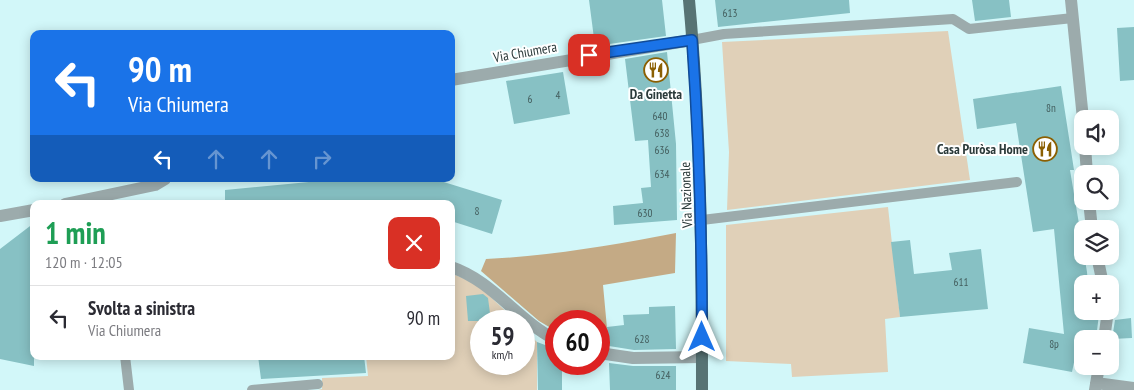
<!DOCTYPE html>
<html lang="it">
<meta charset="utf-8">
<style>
:root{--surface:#fff;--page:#f2f2f3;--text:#2b2b33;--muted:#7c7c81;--line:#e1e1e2}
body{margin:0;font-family:"PT Sans Narrow",sans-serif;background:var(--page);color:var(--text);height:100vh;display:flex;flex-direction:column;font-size:19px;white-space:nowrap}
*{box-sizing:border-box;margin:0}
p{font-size:16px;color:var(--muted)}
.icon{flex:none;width:28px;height:28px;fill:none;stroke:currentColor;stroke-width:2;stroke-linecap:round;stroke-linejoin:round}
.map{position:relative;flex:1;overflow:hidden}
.details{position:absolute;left:30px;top:200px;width:425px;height:160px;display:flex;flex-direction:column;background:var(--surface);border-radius:10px;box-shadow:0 2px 12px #0003}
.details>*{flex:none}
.banner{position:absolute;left:30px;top:30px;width:425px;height:152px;border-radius:10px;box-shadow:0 2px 12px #0003;background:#1a73e8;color:#fff;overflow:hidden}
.controls{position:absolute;left:1074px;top:110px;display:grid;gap:10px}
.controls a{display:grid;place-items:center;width:45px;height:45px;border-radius:10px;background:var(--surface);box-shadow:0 2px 12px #0003;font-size:25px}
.speed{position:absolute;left:470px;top:310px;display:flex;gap:10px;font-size:25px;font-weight:700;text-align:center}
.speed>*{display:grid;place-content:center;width:65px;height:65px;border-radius:50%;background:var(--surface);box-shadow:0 2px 12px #0003;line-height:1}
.speed small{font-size:12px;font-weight:400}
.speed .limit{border:8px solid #d22;background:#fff;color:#111}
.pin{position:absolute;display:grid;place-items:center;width:42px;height:42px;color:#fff;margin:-21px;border-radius:10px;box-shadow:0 2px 8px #0006}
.me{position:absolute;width:55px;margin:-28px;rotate:0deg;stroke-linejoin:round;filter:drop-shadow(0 0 4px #0008)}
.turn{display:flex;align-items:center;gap:18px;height:105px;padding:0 15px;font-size:22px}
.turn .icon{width:65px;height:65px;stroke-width:2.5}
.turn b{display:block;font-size:35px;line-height:42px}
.lanes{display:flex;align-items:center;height:48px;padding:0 15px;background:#0003;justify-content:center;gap:25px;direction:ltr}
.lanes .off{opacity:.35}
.round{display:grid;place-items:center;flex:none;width:52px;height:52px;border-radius:10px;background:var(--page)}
.head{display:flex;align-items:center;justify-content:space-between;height:85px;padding:0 15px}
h1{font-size:30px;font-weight:800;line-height:38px;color:#1e9e55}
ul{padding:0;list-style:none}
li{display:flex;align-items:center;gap:15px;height:65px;padding:0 15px;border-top:1px solid var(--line)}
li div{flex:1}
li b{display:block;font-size:19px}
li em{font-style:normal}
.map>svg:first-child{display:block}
.green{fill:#e0d0b8}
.forest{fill:#c4aa85}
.building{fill:#87c1c4}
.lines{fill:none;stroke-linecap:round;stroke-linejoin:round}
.service{stroke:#9cabac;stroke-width:10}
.minor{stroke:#9cabac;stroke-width:12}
.primary{stroke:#577374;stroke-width:12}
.route-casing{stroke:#114b97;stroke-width:12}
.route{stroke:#1a73e8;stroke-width:9}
.labels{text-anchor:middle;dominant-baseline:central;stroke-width:4;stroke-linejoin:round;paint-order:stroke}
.number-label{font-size:11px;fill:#425c5c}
.street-label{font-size:14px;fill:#2b3a3a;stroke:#fff}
.poi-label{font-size:14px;font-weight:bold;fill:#2b3a3a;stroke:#fff}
</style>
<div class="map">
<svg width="1134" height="390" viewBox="0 0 1134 390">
<rect width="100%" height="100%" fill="#d2f7f9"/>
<path class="green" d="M948,31l22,149 -243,30 2,-58 -7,-110z
M888,207l12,110 -15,2 3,53 -96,5 -1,-13 -65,-3v-136z
M451,273l27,12 38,36h-35v43h43v-35l13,13v48h-219l4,-1v-11l46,-2 -2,-20h85z"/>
<path class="forest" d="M676,233l-1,40 -72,12 6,65 -10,-3v-26h-43v10l-17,-10 -58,-50 5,-12c65,-3 127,-14 190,-26z"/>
<path class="building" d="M589,0h73l4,36 -71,10z
M715,0h134l1,13 -132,14z
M972,0h37l2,17 -36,4z
M1134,27v53l-14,1 -3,-53z
M667,52l9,92 1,76 -63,5 -1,-19 30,-3 -2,-15 10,-1 -3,-47 -13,1 -10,-82z
M563,72l7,42 -56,10 -8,-43z
M1061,86l13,84h-4l17,102 1,12h-6v27h17v3l-3,25h-14v15l-6,-1 -4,19 -49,-9 6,-35 35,6 -10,-105 -21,3 -17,-109 -39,6 -4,-30z
M340,179h94l68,21 -10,34 -41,-13v-17h-226v-14z
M34,223v143l-34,-7v-110z
M910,240l4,34 38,-4 -3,-17 32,-4 7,60 -88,8 -9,-75z
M483,294l5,4 3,23h-23l-2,-25z
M675,306l1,43 -42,1 -25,-4 -2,-19 17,-2 -1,-10 26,-1v-7z
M1131,318l1,20 -20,1 3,-19z
M537,342l19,7v15h6v26h-24z
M258,356h106l2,17 -105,6z
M609,363l24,3h43v24h-66z"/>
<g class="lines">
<path class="service" d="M692,40l32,-6 229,-15 16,10 104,-11
M702,220l315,-38
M125,356l4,34
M252,390l66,-6"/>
<path class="minor" d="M1071,0l12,119
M451,80l241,-40
M1085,146l2,28
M1089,201l3,28
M65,204l90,-19 10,-6
M0,216l34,-6
M1097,256l6,28
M451,267c42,14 66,53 105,73
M1104,339l4,-28
M599,353l34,5 69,-1
M1096,383l38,5
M1095,390l4,-24"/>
<path class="primary" d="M689,0c12,130 13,260 13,390"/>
</g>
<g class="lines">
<g class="route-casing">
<path id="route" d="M589,55l103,-15c7,99 10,198 10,297"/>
</g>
<use href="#route" class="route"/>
</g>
<defs>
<g id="restaurant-ring" transform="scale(1.25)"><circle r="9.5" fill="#fff" stroke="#8b5f02" stroke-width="1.5"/><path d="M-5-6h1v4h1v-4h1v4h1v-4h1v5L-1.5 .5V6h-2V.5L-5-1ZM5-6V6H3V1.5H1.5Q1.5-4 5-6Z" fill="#8b5f02"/></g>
</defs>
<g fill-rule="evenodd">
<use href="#restaurant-ring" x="656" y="70"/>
<use href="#restaurant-ring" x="1045" y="149"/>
</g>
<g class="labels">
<g class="number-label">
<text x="730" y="13">613</text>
<text x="558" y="95">4</text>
<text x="530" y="99">6</text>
<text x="1051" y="108">8n</text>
<text x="660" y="116">640</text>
<text x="662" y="133">638</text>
<text x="662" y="150">636</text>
<text x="662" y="174">634</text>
<text x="477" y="211">8</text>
<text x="645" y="213">630</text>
<text x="961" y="282">611</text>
<text x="642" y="339">628</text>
<text x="1054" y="344">8p</text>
<text x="663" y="375">624</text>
</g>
<g class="street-label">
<text transform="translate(525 52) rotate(-10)">Via Chiumera</text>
<text transform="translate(686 195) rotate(-92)">Via Nazionale</text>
</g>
<g class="poi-label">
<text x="656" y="94">Da Ginetta</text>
<text x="1028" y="149" text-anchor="end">Casa Puròsa Home</text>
</g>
</g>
</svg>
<div class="controls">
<a><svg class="icon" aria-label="sound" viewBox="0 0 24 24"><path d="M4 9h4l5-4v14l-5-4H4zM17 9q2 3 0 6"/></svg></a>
<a><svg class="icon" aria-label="search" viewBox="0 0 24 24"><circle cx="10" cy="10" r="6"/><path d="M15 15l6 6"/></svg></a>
<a><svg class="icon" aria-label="layers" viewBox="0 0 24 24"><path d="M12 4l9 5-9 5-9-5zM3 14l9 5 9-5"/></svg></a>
<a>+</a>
<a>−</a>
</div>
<div class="speed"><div>59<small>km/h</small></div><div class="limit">60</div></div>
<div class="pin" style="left:589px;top:55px;background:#d93025"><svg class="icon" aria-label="arrive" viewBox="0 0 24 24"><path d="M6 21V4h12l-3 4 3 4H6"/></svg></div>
<svg class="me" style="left:702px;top:337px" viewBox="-20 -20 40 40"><path d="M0-17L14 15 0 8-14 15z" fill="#1a73e8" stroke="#fff" stroke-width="4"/></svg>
<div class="banner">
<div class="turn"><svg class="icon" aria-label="left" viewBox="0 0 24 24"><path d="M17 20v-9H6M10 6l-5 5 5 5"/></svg><div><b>90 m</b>Via Chiumera</div></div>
<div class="lanes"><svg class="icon" aria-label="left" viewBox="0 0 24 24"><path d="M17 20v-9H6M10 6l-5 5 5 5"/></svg><svg class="icon off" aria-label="ahead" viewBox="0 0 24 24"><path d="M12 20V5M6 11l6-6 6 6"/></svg><svg class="icon off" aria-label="ahead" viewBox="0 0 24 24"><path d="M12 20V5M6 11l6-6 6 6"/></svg><svg class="icon off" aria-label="right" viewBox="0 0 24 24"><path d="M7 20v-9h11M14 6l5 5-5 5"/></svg></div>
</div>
<section class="details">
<div class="head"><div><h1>1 min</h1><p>120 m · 12:05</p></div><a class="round" style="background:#d93025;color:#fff"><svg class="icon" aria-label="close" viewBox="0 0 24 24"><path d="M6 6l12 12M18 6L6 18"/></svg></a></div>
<ul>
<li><svg class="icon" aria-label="left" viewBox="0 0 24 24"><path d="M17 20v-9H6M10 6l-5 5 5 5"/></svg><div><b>Svolta a sinistra</b><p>Via Chiumera</p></div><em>90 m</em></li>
</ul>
</section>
</div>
